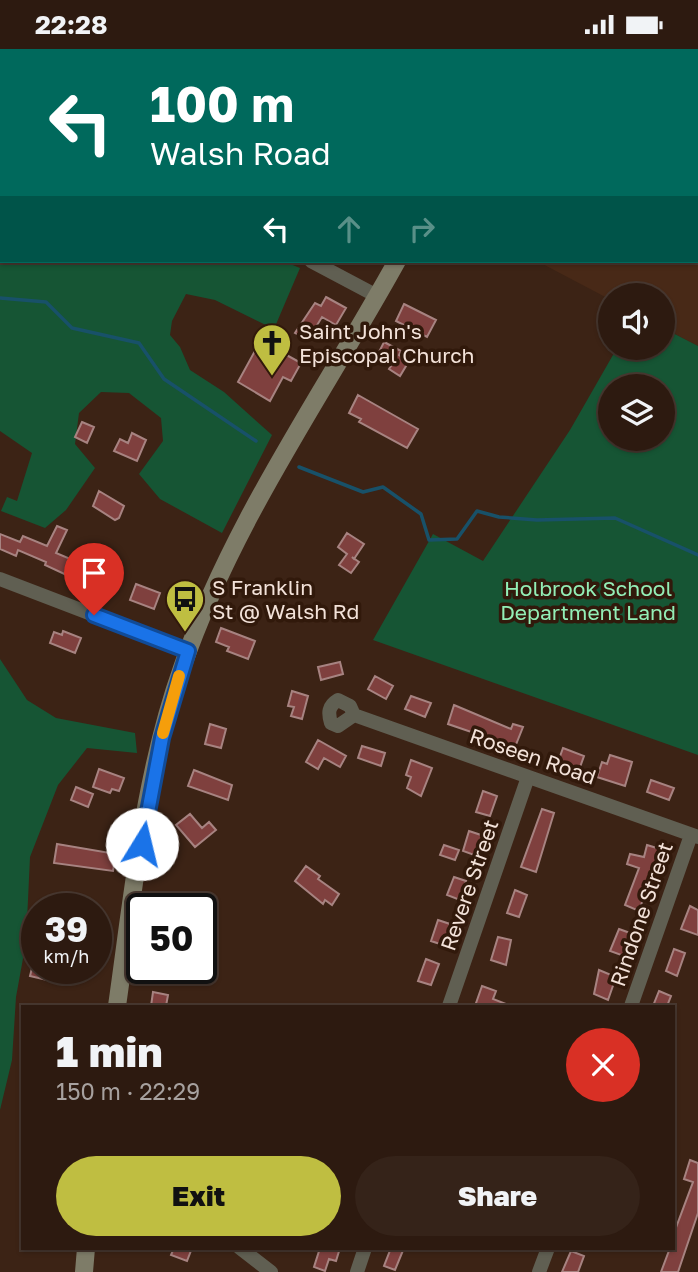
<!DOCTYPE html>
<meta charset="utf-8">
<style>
:root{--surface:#2d1a10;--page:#352319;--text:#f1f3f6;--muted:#a7a19f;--line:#483830;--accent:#bfbe41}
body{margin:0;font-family:"Golos Text",sans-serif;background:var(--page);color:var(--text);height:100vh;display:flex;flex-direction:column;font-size:26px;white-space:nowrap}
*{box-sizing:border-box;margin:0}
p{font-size:23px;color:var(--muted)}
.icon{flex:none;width:38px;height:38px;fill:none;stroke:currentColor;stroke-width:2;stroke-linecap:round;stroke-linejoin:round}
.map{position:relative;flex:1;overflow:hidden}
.details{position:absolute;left:21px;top:956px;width:654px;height:245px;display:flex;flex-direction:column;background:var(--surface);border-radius:0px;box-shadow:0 2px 5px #0004,0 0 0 2px var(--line)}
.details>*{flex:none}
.hud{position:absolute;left:0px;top:0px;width:698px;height:214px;box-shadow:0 2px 5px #0004,0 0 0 2px var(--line);background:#00695c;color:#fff;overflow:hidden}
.buttons{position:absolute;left:598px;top:234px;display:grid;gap:14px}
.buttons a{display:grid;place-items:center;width:77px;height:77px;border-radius:50%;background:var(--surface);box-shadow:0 2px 5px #0004,0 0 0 2px var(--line);font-size:35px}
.speed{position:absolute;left:21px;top:844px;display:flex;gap:14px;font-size:35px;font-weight:700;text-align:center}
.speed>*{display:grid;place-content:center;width:91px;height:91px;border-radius:50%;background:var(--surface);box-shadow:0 2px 5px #0004,0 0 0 2px var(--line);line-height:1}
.speed small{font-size:18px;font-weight:400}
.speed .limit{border:4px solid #111;border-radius:10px;background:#fff;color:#111}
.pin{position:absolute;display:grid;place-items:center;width:60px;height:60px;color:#fff;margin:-72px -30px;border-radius:50% 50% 50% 0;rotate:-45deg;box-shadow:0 0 7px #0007}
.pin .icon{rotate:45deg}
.me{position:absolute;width:77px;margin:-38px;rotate:9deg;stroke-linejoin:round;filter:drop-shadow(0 0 5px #0008)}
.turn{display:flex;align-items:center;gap:24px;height:147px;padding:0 35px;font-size:32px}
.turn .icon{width:91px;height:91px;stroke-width:2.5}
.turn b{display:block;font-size:49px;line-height:60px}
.lanes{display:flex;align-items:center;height:66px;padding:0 35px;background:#0003;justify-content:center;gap:35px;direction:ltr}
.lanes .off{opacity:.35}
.round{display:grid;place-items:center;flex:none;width:74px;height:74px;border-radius:37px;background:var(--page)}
.head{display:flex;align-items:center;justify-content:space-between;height:119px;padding:0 35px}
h1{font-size:42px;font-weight:800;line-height:52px}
.action{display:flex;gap:14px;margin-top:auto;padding:14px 35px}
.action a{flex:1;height:80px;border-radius:42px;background:var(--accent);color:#111;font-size:28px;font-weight:800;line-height:80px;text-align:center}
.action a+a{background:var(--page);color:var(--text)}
.status{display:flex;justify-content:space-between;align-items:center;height:49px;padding:0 35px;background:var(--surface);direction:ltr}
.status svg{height:19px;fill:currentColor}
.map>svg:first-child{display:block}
.built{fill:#482917}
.green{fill:#165534;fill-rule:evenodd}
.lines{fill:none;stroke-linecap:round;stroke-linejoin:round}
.stream{stroke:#185169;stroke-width:3.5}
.building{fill:#7f403e;stroke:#a78381;stroke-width:2}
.minor{stroke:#605f52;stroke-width:14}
.secondary{stroke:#7e7c68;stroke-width:18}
.route-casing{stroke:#114b97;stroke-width:18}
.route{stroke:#1a73e8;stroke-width:12}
.slow{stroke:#f59e0b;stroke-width:12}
.labels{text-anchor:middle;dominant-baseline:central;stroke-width:7;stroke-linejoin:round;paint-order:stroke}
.poi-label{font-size:21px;fill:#f3e2d9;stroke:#31190b;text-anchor:start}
.park-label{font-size:21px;fill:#93eeb6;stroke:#31190b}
.street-label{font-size:21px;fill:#f3e2d9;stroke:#31190b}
</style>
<div class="status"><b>22:28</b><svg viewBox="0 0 49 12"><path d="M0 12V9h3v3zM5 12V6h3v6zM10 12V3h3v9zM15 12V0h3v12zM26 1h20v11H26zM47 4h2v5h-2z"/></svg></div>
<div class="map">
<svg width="698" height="1223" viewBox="0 0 698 1223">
<rect width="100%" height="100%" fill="#3c2315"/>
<path class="built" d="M627,0h71v297l-35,-18v-32h-52v4l-74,-39h159v-210z"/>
<path class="green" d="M0,0h383l-381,2v210h281l17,7 -26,61 -59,-29 -29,-6 -14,27 -2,14 10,12 10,23 34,22 48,43 -50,98 -62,-34 -21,-25 24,-33 -2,-23 -32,-25 -28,-1 -22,21 -4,31 20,24 -29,42 -21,18 -44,-17 6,-14 10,4 15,-48 -32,-22z
M663,279l35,18v409l-325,-115 60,-106 50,27 87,-131 47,-82h46zM611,338h52v52h-52z
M0,610l27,41 29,18 79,15 2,20 -50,-5 -29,37 -28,72 -4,85 -10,55 -4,63 -12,50z"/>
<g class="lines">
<path class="stream" d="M0,249l46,4 26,26 67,15 25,36 92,62
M299,418l64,25 20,-5 38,27 8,26 28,-1 20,-28 22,6 38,3 78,-2 83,37"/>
</g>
<path class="building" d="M326,248l20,11 -10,17 -14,-8 -14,23 -13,-7 20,-30 6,3z
M404,255l32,16 -9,17 -31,-16z
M384,293l17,9 -2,4 10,6 -9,15 -11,-7 4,-6 -15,-9z
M256,300l21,11 4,-8 20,11 -10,18 -8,-4 -13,24 -32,-19z
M358,346l60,34 -11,19 -48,-26 2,-3 -12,-6z
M82,373l12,5 -7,16 -12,-6z
M132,384l14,7 -9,21 -23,-10 6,-12 8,4z
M99,442l25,15 -5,12 -4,2 -22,-14z
M57,477l10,4 -11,23 38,16 -10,21 -15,-7 2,-6 -26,-12 1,-3 -28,-12 -2,6 -16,-7v-15l20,8 3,-6 24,10z
M347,484l17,11 -10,15 -2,-2 7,5 -8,11 -12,-8 8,-11 -9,-7z
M136,535l24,9 -6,16 -24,-9z
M221,579l34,13 -7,18 -21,-8 2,-4 -13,-5z
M63,582l18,7 -6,15 -25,-10 4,-11 8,3z
M340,613l3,12 -22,6 -3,-13z
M375,627l18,10 -7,13 -18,-10z
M292,642l16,5 -6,23 -11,-3 3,-9 -6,-1z
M411,647l20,7 -6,14 -20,-8z
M454,656l57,24 2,-5 10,3 -8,20 -67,-23z
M210,675l16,5 -5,19 -16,-4z
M318,691l28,16 -6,11 -16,-9 -6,11 -12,-7z
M362,697l23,7 -4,13 -23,-8z
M563,699l21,8 -5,14 -21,-8z
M610,706l22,7 -7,24 -28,-9 5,-15 5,2z
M411,711l21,8 -11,28 -14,-8 4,-11 -5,-2z
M99,720l25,9 -5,13 -7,-2 -2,4 -17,-6z
M194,721l38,15 -4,15 -40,-14z
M651,731l23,8 -5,12 -22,-8z
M76,738l17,7 -5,13 -17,-7z
M483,742l14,5 -7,20 -14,-4z
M542,760l12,4 -18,59 -15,-5z
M190,765l12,14 7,-6 7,8 -21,17 -19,-22z
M469,782l15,5 -7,20 -14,-5z
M162,792l12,1 -2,17 -13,-2z
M57,795l59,10 -3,17 -59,-8z
M444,796l15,5 -4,10 -15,-5z
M647,796l13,4 -21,62 -14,-6 14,-37 -12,-4 3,-10 14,3z
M306,817l14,10 -2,3 21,15 -7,11 -7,-5 -2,4 -28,-23z
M454,828l12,4 -6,19 -13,-5z
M515,841l12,5 -8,22 -12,-4z
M690,857l8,4v25l-17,-6z
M438,871l15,5 -7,21 -15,-5z
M619,880l11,4 -6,23 -14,-5z
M498,888l13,3 -5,25 -15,-5z
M674,900l11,4 -8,23 -11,-5z
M426,910l13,5 -8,21 -13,-4z
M32,919h16l-1,12 -17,-4z
M599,921l17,7 -8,23 -14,-6z
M482,937l14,5 -3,8 18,7h-36z
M659,942l12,5 -4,10h-14z
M153,943l15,3 -2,11h-15z
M690,1111l8,3v50l-20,59h-17l9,-24h4v-15l19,-51 -9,-3z
M174,1199h18l-5,13 -16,-6z
M320,1199h20l-4,13 -7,-2 -4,12 -11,-4z
M391,1199h13l-9,22 -11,-4z
M571,1202l13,5 -6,16h-16z"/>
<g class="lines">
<path class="minor" d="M0,165l2,1
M311,212l66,35
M0,530l188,72
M354,666l-16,11 -7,-3c-3,-10 -3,-17 7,-23l12,6 4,9 344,122
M449,957l79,-229
M631,957l60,-171
M240,1199l31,24
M357,1223l8,-24
M539,1223l9,-24"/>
<path class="secondary" d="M498,2l1,-2
M117,957c16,-112 27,-231 65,-338 50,-146 141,-273 215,-407
M84,1223l2,-24"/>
</g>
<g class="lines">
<g class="route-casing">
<path id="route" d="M94,566l94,36 -26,87 -20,106"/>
</g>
<use href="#route" class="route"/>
<path class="slow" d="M163,684l16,-57"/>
</g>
<defs>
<g id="church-pin" transform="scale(2.0125)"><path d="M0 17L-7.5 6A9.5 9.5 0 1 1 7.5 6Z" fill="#bfbe41" stroke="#31190b"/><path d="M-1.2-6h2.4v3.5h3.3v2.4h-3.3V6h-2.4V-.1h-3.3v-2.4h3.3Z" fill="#111"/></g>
<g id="bus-pin" transform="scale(2.0125)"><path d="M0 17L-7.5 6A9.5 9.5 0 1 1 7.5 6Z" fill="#bfbe41" stroke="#31190b"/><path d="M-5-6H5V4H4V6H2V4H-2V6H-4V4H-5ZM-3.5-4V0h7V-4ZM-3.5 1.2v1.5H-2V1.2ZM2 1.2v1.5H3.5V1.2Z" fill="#111"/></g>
</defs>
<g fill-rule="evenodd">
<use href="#church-pin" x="272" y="294"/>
<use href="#bus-pin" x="185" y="550"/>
</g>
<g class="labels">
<g class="poi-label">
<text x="299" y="282">Saint John's<tspan x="299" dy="24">Episcopal Church</tspan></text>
<text x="212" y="538">S Franklin<tspan x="212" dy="24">St @ Walsh Rd</tspan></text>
</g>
<g class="park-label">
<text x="588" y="539">Holbrook School<tspan x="588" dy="24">Department Land</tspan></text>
</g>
<g class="street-label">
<text transform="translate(533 707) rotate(19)">Roseen Road</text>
<text transform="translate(469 836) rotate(-71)">Revere Street</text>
<text transform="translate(641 865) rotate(-71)">Rindone Street</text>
</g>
</g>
</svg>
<div class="buttons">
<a><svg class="icon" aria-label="sound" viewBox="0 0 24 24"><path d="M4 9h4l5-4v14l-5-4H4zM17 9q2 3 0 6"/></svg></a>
<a><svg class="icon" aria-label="layers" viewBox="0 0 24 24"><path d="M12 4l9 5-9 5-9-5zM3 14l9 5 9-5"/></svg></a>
</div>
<div class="speed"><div>39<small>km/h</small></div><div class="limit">50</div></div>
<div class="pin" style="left:94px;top:566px;background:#d93025"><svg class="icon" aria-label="arrive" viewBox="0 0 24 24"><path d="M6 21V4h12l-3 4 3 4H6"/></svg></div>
<svg class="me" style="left:142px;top:795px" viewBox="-20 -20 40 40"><circle r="19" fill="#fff"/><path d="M0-13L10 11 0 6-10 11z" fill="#1a73e8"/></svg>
<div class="hud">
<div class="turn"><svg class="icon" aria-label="left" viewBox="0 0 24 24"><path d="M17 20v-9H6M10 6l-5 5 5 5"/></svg><div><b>100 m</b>Walsh Road</div></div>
<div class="lanes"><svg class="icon" aria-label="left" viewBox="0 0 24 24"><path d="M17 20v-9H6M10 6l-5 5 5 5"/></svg><svg class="icon off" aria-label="ahead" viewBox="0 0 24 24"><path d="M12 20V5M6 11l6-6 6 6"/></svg><svg class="icon off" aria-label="right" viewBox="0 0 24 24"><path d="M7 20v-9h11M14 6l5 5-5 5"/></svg></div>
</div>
<section class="details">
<div class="head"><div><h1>1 min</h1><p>150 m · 22:29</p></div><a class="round" style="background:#d93025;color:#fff"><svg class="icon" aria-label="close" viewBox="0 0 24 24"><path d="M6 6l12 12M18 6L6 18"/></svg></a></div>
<div class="action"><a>Exit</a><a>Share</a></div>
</section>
</div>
